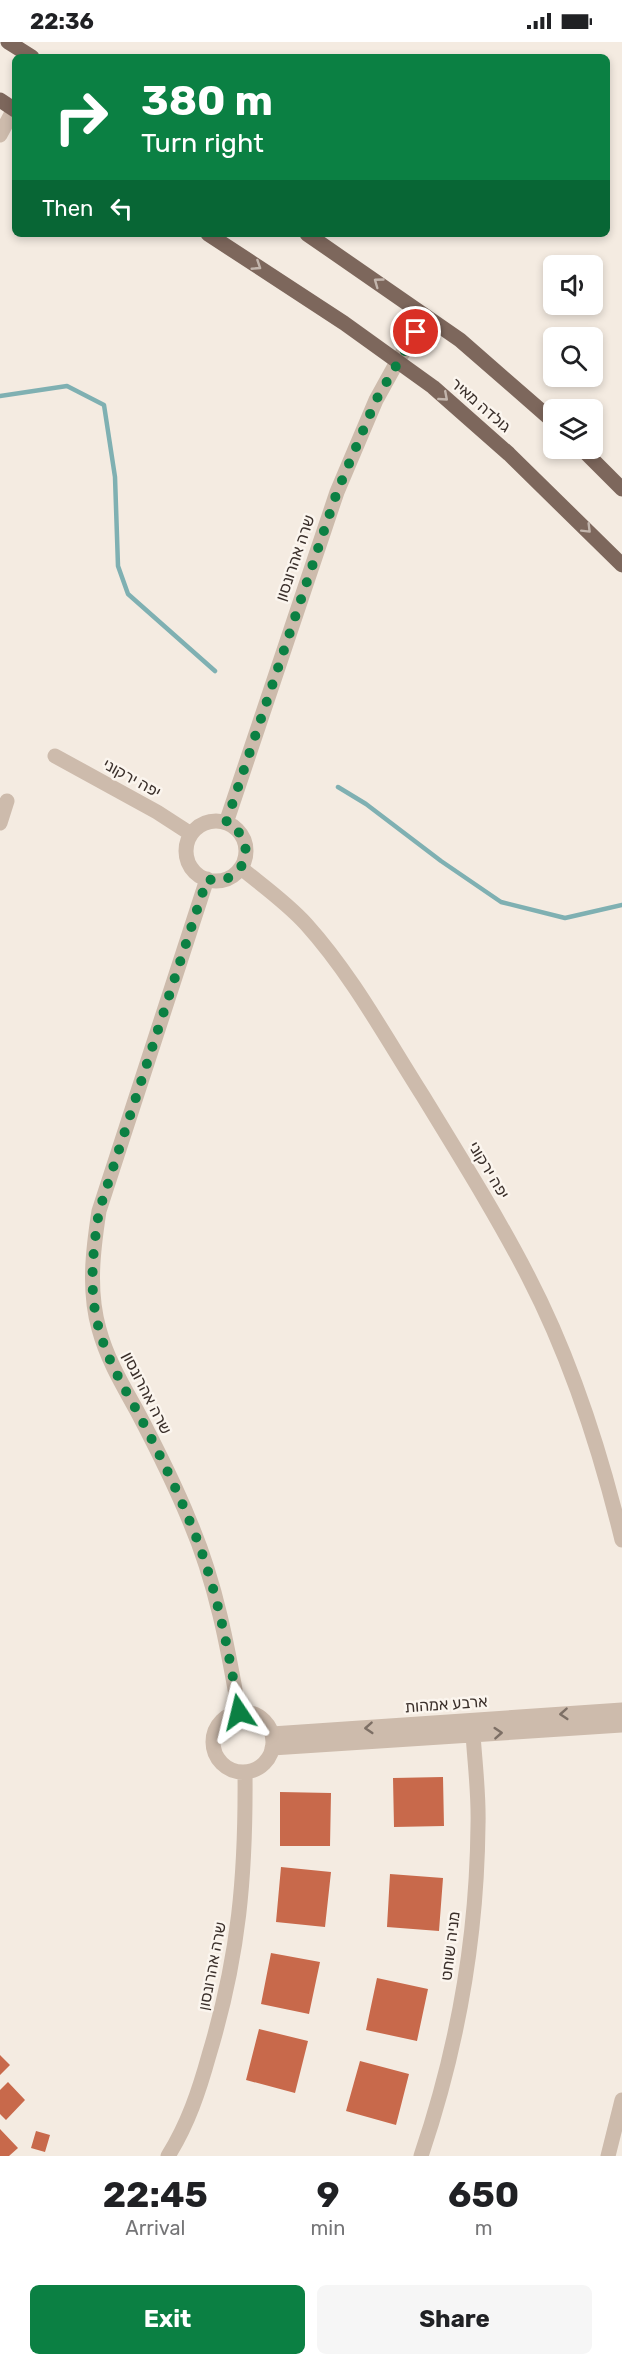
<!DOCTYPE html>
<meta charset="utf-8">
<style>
:root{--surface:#fff;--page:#f6f6f6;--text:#202124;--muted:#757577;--accent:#0b8043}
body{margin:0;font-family:Rubik,Heebo,sans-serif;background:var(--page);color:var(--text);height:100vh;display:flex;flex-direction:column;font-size:22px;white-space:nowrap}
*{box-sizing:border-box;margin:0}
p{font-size:20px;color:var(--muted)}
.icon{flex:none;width:33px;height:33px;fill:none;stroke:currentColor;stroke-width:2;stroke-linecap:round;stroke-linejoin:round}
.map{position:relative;height:2114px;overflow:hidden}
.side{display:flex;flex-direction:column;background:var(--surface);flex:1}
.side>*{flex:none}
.guide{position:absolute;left:12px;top:12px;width:598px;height:183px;border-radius:9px;box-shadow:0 3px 9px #0003;background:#0b8043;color:#fff;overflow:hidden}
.buttons{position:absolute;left:543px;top:213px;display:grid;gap:12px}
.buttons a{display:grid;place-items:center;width:60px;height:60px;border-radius:9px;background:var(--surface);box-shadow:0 3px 9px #0003;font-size:30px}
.pin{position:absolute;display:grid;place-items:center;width:51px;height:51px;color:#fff;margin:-26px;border:3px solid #fff;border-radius:50%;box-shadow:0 2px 6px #0007}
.me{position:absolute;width:66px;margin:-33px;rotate:350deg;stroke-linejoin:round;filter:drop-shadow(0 0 4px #0008)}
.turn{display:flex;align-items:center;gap:21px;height:126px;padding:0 30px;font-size:27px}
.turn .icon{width:78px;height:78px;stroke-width:2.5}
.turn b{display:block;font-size:42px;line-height:51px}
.then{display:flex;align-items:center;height:57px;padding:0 30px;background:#0003;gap:12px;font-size:22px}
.eta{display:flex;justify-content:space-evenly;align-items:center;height:102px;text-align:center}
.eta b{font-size:36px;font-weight:700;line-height:42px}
.cta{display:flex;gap:12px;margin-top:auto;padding:12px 30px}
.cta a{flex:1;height:69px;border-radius:9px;background:var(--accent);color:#fff;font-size:24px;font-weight:700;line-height:69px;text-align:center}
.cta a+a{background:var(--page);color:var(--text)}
.status{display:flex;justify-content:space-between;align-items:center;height:42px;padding:0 30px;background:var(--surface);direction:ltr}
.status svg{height:16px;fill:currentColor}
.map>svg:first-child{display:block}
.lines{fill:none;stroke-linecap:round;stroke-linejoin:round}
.stream{stroke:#7fb0b2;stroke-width:4.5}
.building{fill:#c8694b}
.minor{stroke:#cdbbac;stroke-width:15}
.major{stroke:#7d675c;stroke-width:15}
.oneway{stroke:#c2b5ac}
.oneway2{stroke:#7d6f65}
.route{stroke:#0b8043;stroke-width:10;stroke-dasharray:0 18}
.labels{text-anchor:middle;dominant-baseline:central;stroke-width:5;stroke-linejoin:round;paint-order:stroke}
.street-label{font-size:16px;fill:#3b302b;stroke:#fbf5ee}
</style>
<div class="status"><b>22:36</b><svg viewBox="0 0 49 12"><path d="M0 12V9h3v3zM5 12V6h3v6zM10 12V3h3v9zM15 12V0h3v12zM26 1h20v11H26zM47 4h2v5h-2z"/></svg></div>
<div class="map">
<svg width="622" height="2114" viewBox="0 0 622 2114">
<rect width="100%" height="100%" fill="#f4ebe1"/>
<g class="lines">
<path class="stream" d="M0,354l67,-10 37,19 11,72 3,89 10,28 87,77
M338,745l28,17 75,57 60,41 64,16 57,-13"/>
</g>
<path class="building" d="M443,1735l1,49 -50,1 -1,-49z
M280,1750l51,1 -1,53h-50z
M281,1825l50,5 -6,55 -49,-5z
M390,1832l53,4 -4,53 -52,-4z
M271,1911l49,9 -11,52 -48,-10z
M377,1936l51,11 -11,52 -51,-11z
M259,1987l49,12 -13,52 -49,-13z
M0,2013l10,10 -10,10z
M360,2019l49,13 -13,51 -50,-14z
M8,2040l17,18 -19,20 -6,-6v-24z
M0,2087l18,19 -9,8h-9z
M36,2089l14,4 -5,17 -14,-4z"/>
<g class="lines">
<path class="minor" d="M0,93l14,-26
M55,714l102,56 34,22
M186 809a30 30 0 1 1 60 0a30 30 0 1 1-60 0Z
M0,781l7,-22
M226,781l111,-331 39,-92 21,-38 28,-45
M241,826c22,18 46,35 65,56 46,51 80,114 117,172 36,59 73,118 105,180 43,83 72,173 94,264
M207,837l-108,332c-6,39 -11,79 0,118 8,30 23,55 38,82 19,36 38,74 53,111 26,61 38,126 49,190
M213 1700a30 30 0 1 1 60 0a30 30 0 1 1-60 0Z
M272,1692l350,-24
M272,1706l350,-23
M168,2114c20,-32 31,-65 41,-101 30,-99 37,-180 36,-283
M421,2114c36,-106 56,-219 57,-331 1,-30 -3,-60 -5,-91
M608,2114l14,-56"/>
<path class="major" d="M8,0l24,15
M0,58l15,10
M208,192l136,89 89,64 76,67 113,111
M307,192l153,106 94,82
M581,406l41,41"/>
</g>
<defs><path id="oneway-chevron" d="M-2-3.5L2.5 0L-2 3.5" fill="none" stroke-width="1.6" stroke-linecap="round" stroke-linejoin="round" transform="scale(1.5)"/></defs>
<g class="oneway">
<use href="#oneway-chevron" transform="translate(257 224) rotate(33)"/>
<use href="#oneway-chevron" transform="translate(378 240) rotate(-144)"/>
<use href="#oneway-chevron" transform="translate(444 355) rotate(41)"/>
<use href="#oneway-chevron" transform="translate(587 487) rotate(45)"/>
</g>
<g class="oneway2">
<use href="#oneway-chevron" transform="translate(564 1672) rotate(176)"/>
<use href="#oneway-chevron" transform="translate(369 1686) rotate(176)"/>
<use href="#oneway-chevron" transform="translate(498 1691) rotate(-4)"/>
</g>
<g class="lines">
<path class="route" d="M239,1670c-11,-64 -23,-129 -49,-190 -15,-37 -34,-75 -53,-111 -15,-27 -30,-52 -38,-82 -11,-39 -6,-79 0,-118l108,-332c37,10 55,-40 19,-56l111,-331 39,-92 40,-68"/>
</g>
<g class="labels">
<g class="street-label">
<text transform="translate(481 363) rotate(41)">גולדה מאיר</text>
<text transform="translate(295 516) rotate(-71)">שרה אהרונסון</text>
<text transform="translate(132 736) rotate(29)">יפה ירקוני</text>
<text transform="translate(489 1128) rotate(59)">יפה ירקוני</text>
<text transform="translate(147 1351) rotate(63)">שרה אהרונסון</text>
<text transform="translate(446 1662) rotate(-4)">ארבע אמהות</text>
<text transform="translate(450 1904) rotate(-83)">מניה שוחט</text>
<text transform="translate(212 1924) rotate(-79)">שרה אהרונסון</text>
</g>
</g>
</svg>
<div class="buttons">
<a><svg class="icon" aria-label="sound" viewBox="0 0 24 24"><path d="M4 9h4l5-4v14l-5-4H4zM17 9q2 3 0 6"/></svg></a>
<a><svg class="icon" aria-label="search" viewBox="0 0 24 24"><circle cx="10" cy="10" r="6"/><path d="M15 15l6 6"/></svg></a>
<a><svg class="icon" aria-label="layers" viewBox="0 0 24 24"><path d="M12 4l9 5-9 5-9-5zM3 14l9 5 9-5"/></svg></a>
</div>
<div class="pin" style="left:416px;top:290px;background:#d93025"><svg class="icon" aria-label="arrive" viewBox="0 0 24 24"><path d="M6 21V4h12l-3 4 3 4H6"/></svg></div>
<svg class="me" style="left:239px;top:1670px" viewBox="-20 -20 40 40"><path d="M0-17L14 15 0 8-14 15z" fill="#0b8043" stroke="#fff" stroke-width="4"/></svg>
<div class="guide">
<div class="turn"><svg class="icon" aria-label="right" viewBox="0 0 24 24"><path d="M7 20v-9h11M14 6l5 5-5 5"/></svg><div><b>380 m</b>Turn right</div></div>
<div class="then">Then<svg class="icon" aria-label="left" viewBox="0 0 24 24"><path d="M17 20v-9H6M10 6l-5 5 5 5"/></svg></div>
</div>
</div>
<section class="side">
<div class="eta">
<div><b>22:45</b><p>Arrival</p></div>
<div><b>9</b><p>min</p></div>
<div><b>650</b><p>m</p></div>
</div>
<div class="cta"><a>Exit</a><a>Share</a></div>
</section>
